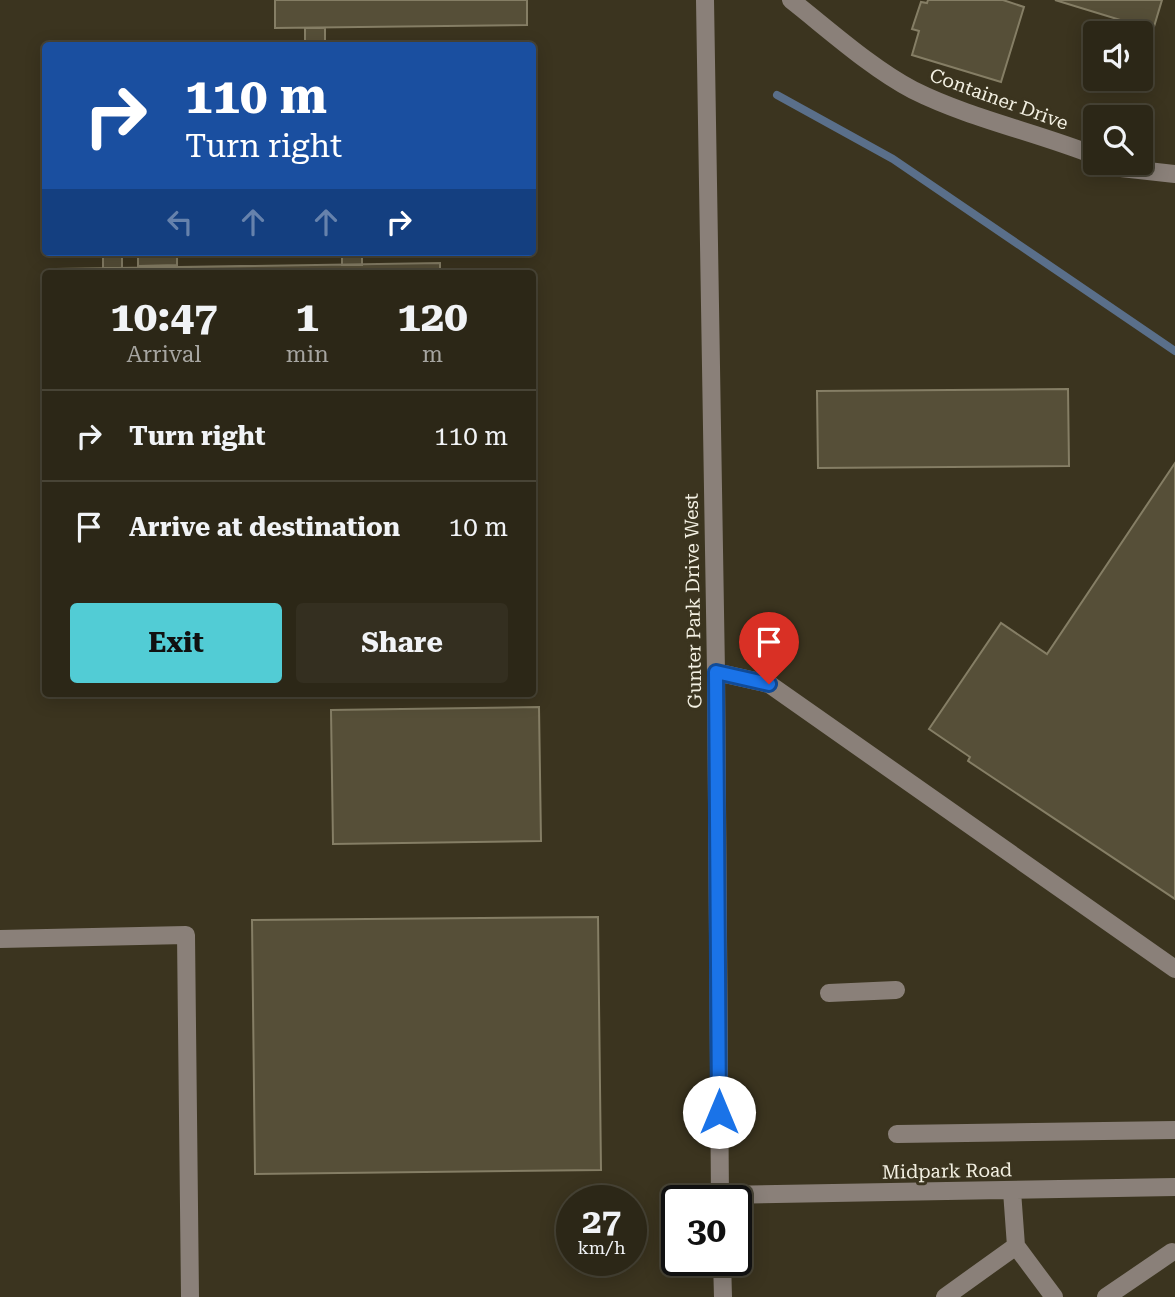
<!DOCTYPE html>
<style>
:root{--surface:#2c2717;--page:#342f20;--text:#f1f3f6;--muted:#a6a5a1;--line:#484436;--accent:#52ccd5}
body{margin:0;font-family:"Roboto Serif",serif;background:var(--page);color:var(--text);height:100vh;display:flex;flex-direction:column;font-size:26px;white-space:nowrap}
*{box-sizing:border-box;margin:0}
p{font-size:23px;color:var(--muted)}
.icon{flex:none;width:38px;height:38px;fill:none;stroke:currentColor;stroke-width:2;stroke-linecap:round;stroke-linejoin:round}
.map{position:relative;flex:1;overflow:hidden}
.sheet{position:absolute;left:42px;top:270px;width:494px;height:427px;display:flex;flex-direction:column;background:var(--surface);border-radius:7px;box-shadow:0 4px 18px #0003,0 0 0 2px var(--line)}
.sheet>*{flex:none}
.banner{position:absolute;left:42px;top:42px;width:494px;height:214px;border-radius:7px;box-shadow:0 4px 18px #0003,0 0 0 2px var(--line);background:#1a4fa0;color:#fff;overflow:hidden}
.buttons{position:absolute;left:1083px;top:21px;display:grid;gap:14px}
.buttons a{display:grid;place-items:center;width:70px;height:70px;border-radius:7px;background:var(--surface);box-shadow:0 4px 18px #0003,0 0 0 2px var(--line);font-size:35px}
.speed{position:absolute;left:556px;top:1185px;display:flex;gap:14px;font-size:35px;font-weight:700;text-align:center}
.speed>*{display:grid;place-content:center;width:91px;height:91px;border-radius:50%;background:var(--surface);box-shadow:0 4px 18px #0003,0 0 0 2px var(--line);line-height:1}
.speed small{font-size:18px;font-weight:400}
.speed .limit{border:4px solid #111;border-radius:10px;background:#fff;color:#111}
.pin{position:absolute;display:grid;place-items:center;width:60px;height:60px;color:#fff;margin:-72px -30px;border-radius:50% 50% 50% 0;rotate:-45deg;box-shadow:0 0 7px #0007}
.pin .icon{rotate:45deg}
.me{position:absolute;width:77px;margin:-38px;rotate:0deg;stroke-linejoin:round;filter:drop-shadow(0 0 5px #0008)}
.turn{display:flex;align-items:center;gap:24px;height:147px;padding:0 28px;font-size:32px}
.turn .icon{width:91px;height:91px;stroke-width:2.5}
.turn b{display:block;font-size:49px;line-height:60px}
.lanes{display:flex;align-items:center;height:66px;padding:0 28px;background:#0003;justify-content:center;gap:35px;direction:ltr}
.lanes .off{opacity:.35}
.eta{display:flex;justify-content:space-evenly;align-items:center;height:119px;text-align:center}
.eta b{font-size:42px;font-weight:700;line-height:49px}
.button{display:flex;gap:14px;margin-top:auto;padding:14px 28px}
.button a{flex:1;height:80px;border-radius:7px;background:var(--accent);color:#111;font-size:28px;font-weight:700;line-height:80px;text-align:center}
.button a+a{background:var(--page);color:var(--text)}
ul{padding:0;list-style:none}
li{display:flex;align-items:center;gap:21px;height:91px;padding:0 28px;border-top:2px solid var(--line)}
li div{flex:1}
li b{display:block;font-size:26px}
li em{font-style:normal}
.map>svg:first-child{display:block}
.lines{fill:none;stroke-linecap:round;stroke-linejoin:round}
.stream{stroke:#5a6f8a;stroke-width:8}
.building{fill:#564f38;stroke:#857e65;stroke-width:2}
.minor{stroke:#8a8079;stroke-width:18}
.route-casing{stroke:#114b97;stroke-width:18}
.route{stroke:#1a73e8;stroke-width:12}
.labels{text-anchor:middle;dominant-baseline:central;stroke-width:6;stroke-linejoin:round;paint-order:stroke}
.street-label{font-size:19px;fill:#f3f0e2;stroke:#3b341f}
</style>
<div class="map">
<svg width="1175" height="1297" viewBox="0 0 1175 1297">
<rect width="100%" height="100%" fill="#3b341f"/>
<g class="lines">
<path class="stream" d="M777,95l116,64 282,192"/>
</g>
<path class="building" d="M275,0h252v25l-252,3z
M928,0h75l21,7 -23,75 -89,-27 7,-24 -7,-2 9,-27 6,1z
M1055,0h107l-9,30z
M305,28h20v18h-20z
M103,252h19v16h-19z
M130,252h47v13l-39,1v-9h-8z
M342,252h20v13h-20z
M440,263v10h-384v-4z
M1068,389l1,77 -251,2 -1,-77z
M1175,463v436l-207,-138 2,-4 -41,-28 72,-106 46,31z
M539,707l2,134 -208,3 -2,-134z
M598,917l3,253 -346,4 -3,-254z"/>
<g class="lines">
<path class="minor" d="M705,0l11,672 4,528
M791,0c37,29 80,68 122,90 58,29 123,42 183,66
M1110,163l11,5 54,6
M716,672l53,12 406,285
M0,939l186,-4 4,362
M829,993l67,-3
M897,1134l278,-4
M720,1195l455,-8
M1016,1246l38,51
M722,1260l1,37
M945,1297l71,-51 -4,-55
M1106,1297l66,-45"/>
</g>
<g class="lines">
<g class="route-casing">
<path id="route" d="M719,1112l-3,-440 53,12"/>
</g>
<use href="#route" class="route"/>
</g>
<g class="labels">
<g class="street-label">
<text transform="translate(999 99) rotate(20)">Container Drive</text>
<text transform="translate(693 601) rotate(-91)">Gunter Park Drive West</text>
<text transform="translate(947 1171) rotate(-1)">Midpark Road</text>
</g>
</g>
</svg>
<div class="buttons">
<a><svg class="icon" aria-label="sound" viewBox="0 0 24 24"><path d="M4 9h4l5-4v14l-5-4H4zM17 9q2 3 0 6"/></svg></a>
<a><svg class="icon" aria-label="search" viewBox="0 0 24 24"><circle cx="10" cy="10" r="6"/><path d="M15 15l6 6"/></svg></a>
</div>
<div class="speed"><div>27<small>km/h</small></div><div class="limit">30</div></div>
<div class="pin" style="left:769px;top:684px;background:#d93025"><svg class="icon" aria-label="arrive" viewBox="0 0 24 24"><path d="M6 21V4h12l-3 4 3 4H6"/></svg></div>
<svg class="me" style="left:719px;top:1112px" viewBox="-20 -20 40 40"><circle r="19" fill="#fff"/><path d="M0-13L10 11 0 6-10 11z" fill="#1a73e8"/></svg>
<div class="banner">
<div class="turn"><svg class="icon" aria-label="right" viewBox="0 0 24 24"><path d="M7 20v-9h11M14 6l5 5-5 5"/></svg><div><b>110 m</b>Turn right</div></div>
<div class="lanes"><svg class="icon off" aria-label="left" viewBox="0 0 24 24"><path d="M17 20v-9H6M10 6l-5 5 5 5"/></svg><svg class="icon off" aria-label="ahead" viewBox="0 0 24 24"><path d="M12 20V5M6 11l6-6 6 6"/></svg><svg class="icon off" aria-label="ahead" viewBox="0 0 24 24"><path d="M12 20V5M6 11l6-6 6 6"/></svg><svg class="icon" aria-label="right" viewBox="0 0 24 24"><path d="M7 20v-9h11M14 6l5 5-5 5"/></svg></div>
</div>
<section class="sheet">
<div class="eta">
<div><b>10:47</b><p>Arrival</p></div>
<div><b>1</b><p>min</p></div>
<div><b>120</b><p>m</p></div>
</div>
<ul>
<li><svg class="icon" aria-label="right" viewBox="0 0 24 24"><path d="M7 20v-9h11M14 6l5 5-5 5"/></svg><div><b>Turn right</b></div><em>110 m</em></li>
<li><svg class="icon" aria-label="arrive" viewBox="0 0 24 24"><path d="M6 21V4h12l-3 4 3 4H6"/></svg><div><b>Arrive at destination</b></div><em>10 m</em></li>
</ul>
<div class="button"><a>Exit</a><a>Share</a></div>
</section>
</div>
